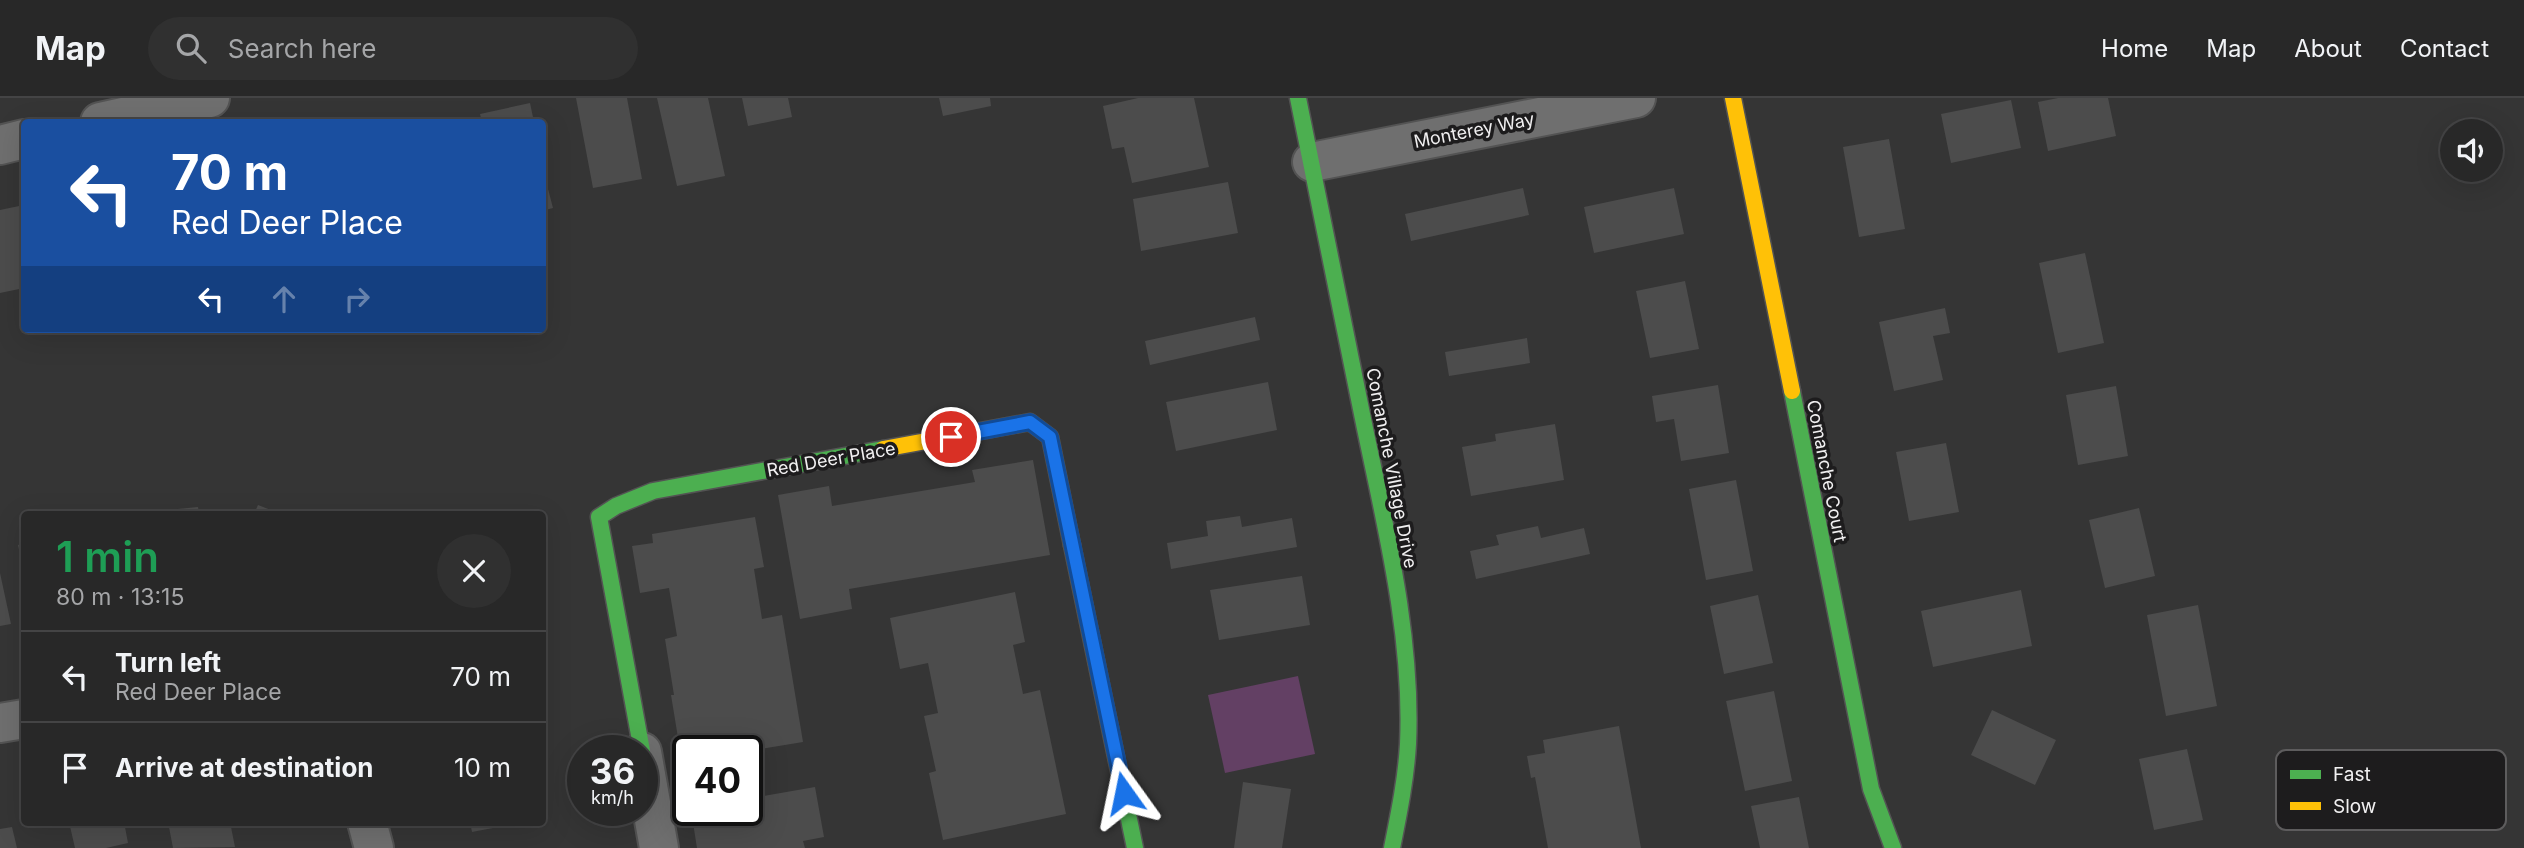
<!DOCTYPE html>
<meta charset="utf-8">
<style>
:root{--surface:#282828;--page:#303030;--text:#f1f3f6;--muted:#a5a6a8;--line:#444445}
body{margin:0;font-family:Inter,sans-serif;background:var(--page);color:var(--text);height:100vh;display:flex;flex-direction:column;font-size:26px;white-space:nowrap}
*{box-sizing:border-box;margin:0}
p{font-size:23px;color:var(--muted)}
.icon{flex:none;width:38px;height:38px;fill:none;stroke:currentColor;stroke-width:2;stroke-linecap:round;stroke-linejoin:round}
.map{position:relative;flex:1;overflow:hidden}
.side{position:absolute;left:21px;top:413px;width:525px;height:315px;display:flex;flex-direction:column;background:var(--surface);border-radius:7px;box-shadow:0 7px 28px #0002,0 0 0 2px var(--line)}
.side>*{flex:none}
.top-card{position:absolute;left:21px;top:21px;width:525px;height:214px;border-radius:7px;box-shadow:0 7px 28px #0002,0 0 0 2px var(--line);background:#1a4fa0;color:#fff;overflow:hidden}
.tools{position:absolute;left:2440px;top:21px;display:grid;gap:14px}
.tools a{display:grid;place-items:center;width:63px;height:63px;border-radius:50%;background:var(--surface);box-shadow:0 7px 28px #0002,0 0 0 2px var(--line);font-size:35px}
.speed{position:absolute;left:567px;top:637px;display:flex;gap:14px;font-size:35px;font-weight:700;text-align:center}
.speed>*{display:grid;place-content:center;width:91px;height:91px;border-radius:50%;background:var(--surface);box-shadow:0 7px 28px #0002,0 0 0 2px var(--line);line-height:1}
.speed small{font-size:18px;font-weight:400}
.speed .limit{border:4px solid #111;border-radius:10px;background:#fff;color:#111}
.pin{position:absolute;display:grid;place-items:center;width:60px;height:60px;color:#fff;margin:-30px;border:4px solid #fff;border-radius:50%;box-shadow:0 2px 7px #0007}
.me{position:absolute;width:77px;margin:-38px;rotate:348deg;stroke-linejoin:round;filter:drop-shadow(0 0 5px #0008)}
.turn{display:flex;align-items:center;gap:24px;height:147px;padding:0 35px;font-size:32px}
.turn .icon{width:91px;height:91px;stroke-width:2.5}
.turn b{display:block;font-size:49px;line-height:60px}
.lanes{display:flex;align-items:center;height:66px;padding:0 35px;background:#0003;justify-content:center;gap:35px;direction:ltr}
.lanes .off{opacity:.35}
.round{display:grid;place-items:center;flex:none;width:74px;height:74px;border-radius:37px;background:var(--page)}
.summary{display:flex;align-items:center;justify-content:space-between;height:119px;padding:0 35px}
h1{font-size:42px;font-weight:600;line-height:52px;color:#1e9e55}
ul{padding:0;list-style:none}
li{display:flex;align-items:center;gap:21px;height:91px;padding:0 35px;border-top:2px solid var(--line)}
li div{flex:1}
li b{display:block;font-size:26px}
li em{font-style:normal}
header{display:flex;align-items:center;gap:42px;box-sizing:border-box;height:98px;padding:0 35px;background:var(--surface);border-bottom:2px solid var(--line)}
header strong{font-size:33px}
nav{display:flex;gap:38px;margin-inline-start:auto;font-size:24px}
.search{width:490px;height:63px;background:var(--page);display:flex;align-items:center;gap:18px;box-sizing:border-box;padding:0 24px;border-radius:38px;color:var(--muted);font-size:26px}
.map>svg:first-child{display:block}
.green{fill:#634064}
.building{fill:#4c4c4c}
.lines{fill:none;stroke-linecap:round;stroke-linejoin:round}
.street-casing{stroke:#535353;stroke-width:42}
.fast-casing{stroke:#535353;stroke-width:19}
.slow-casing{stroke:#535353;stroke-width:19}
.street{stroke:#6f6f6f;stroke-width:38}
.fast{stroke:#4caf50;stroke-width:16}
.slow{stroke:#ffc107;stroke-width:16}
.route-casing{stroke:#114b97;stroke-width:18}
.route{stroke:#1a73e8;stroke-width:12}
.labels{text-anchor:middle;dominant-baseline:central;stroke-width:7;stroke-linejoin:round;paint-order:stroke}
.street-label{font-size:18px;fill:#f1f0f1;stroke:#1d1c1d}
.key{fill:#1d1c1d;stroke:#5d5c5d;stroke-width:2}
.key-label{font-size:19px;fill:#f1f0f1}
</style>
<header>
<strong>Map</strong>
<div class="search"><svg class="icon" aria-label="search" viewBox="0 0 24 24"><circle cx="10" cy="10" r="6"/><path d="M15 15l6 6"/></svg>Search here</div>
<nav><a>Home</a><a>Map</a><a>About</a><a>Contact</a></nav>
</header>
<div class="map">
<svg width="2524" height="750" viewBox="0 0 2524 750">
<rect width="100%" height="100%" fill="#353535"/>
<path class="green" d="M1298,578l17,78 -90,19 -17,-78z"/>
<path class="building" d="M576,0h51l15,81 -49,9z
M657,0h51l17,78 -48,10z
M742,0h46l4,19 -44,9z
M939,0h51l1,8 -48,10z
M1138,0h56l15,69 -77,16 -8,-36 -12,2 -9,-43z
M2058,0h50l8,38 -68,15 -10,-49z
M2011,2l10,48 -70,15 -10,-49z
M530,5l4,19h-52l-2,-8z
M439,20l1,4h-18v-1z
M1889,41l16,90 -46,8 -16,-90z
M542,68l11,42 -11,3z
M1228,84l10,51 -97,18 -8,-52z
M1523,90l6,27 -118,26 -6,-27z
M1674,90l10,46 -90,19 -10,-46z
M24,107v83l-24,5v-83z
M2085,155l19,90 -46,10 -19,-90z
M1685,183l14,68 -49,9 -14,-67z
M1945,210l5,25 -17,3 10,44 -49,11 -15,-69z
M1255,219l5,23 -110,25 -5,-24z
M1527,240l3,25 -81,13 -4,-24z
M1268,284l9,48 -101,21 -10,-49z
M1718,287l11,68 -48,8 -7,-42 -18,3 -4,-26z
M2116,288l12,70 -50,9 -12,-70z
M1555,326l9,56 -93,16 -9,-49 34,-6 -1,-7z
M1946,345l13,69 -50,9 -13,-69z
M1033,362l17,95 -201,34 3,20 -52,10 -22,-124 51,-9 3,20 143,-24 -3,-12z
M1736,382l17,91 -47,9 -17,-91z
M258,407l23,9h-27z
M198,409l1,7h-62v-1z
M2139,410l16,68 -50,12 -16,-68z
M1240,418l2,11 50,-9 5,29 -126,22 -4,-26 41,-7 -2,-15z
M755,419l9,50 -10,2 8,50 20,-4 21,127 -54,9h-61v10l-6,1 -11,-67h3l-9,-56 12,-3 -8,-48 -29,5 -8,-47 21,-3 -1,-9z
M1538,428l3,12 43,-10 6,26 -114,25 -6,-28 29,-6 -3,-10z
M24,445v25h-1l-5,-23z
M0,475l11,51 -11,2z
M1302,478l8,49 -91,15 -9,-50z
M2021,492l11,56 -99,21 -12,-56z
M1015,494l10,50 -12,3 10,49 17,-4 26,124 -123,26 -14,-67 7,-2 -12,-55 14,-3 -10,-50 -28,6 -10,-51z
M1758,497l15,68 -49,11 -14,-68z
M2198,507l19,101 -51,10 -19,-101z
M1774,593l18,90 -47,10 -19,-90z
M1992,612l64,30 -21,45 -64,-30z
M1619,628l22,122h-93l-13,-71 -4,1 -4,-22 18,-3 -2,-13z
M2187,651l16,71 -49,10 -15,-71z
M1243,684l48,7 -9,59h-48z
M815,689l9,50 -21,4 2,7h-108l-6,-38h56v-11z
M1799,699l10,51h-49l-9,-42z
M69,724h55l4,21 -22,5h-31z
M168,724h62l5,25 -62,1z
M470,724h44v2l-42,8z
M12,729l5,21h-17v-19z"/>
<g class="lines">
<g class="street-casing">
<path id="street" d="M100,24l110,-24
M0,47l24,-6
M1312,64l324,-64
M0,625l24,-4
M642,654l17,96
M367,724l7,26"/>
</g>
<g class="fast-casing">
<path id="fast" d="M1298,0c22,105 42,211 64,316 22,108 51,219 46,330 -2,35 -9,69 -16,104
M1792,293l79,398 22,59
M1072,447l63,303
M642,653l-43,-234 17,-11 37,-15 230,-42"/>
</g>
<g class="slow-casing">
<path id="slow" d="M1733,0l59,293
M883,351l147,-27 20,15 22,108"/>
</g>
<use href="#street" class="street"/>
<use href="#fast" class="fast"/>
<use href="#slow" class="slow"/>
</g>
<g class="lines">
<g class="route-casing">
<path id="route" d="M951,339l79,-15 20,15 74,356"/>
</g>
<use href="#route" class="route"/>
</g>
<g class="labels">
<g class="street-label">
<text transform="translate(1474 32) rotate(-11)">Monterey Way</text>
<text transform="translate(831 361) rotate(-10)">Red Deer Place</text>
<text transform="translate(1392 370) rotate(79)">Comanche Village Drive</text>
<text transform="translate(1827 373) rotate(79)">Comanche Court</text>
</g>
</g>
<rect x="2276" y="652" width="230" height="80" rx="10" class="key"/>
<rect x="2290" y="672" width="31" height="9" fill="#4caf50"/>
<rect x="2290" y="704" width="31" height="8" fill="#ffc107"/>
<g class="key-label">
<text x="2333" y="683">Fast</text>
<text x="2333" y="715">Slow</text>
</g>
</svg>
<div class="tools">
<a><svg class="icon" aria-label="sound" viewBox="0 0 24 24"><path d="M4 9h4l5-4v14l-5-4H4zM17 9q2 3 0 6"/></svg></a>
</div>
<div class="speed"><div>36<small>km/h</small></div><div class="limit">40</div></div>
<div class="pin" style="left:951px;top:339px;background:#d93025"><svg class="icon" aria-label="arrive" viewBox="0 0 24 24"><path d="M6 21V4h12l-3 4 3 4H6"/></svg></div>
<svg class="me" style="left:1124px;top:695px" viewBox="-20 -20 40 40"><path d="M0-17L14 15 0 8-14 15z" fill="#1a73e8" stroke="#fff" stroke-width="4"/></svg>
<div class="top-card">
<div class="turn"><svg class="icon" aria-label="left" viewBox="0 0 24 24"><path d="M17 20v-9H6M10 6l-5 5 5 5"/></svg><div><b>70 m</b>Red Deer Place</div></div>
<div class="lanes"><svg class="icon" aria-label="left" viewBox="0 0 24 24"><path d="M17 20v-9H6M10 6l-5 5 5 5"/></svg><svg class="icon off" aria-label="ahead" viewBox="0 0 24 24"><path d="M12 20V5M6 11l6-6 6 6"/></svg><svg class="icon off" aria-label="right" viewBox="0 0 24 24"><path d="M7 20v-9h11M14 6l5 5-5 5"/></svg></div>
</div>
<section class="side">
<div class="summary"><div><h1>1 min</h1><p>80 m · 13:15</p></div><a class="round"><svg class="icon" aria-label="close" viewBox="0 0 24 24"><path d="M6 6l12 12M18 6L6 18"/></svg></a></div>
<ul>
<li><svg class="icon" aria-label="left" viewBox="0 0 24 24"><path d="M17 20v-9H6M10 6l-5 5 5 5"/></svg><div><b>Turn left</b><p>Red Deer Place</p></div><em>70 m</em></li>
<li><svg class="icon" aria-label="arrive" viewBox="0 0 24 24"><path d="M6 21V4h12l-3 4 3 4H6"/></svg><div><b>Arrive at destination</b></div><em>10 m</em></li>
</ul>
</section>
</div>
